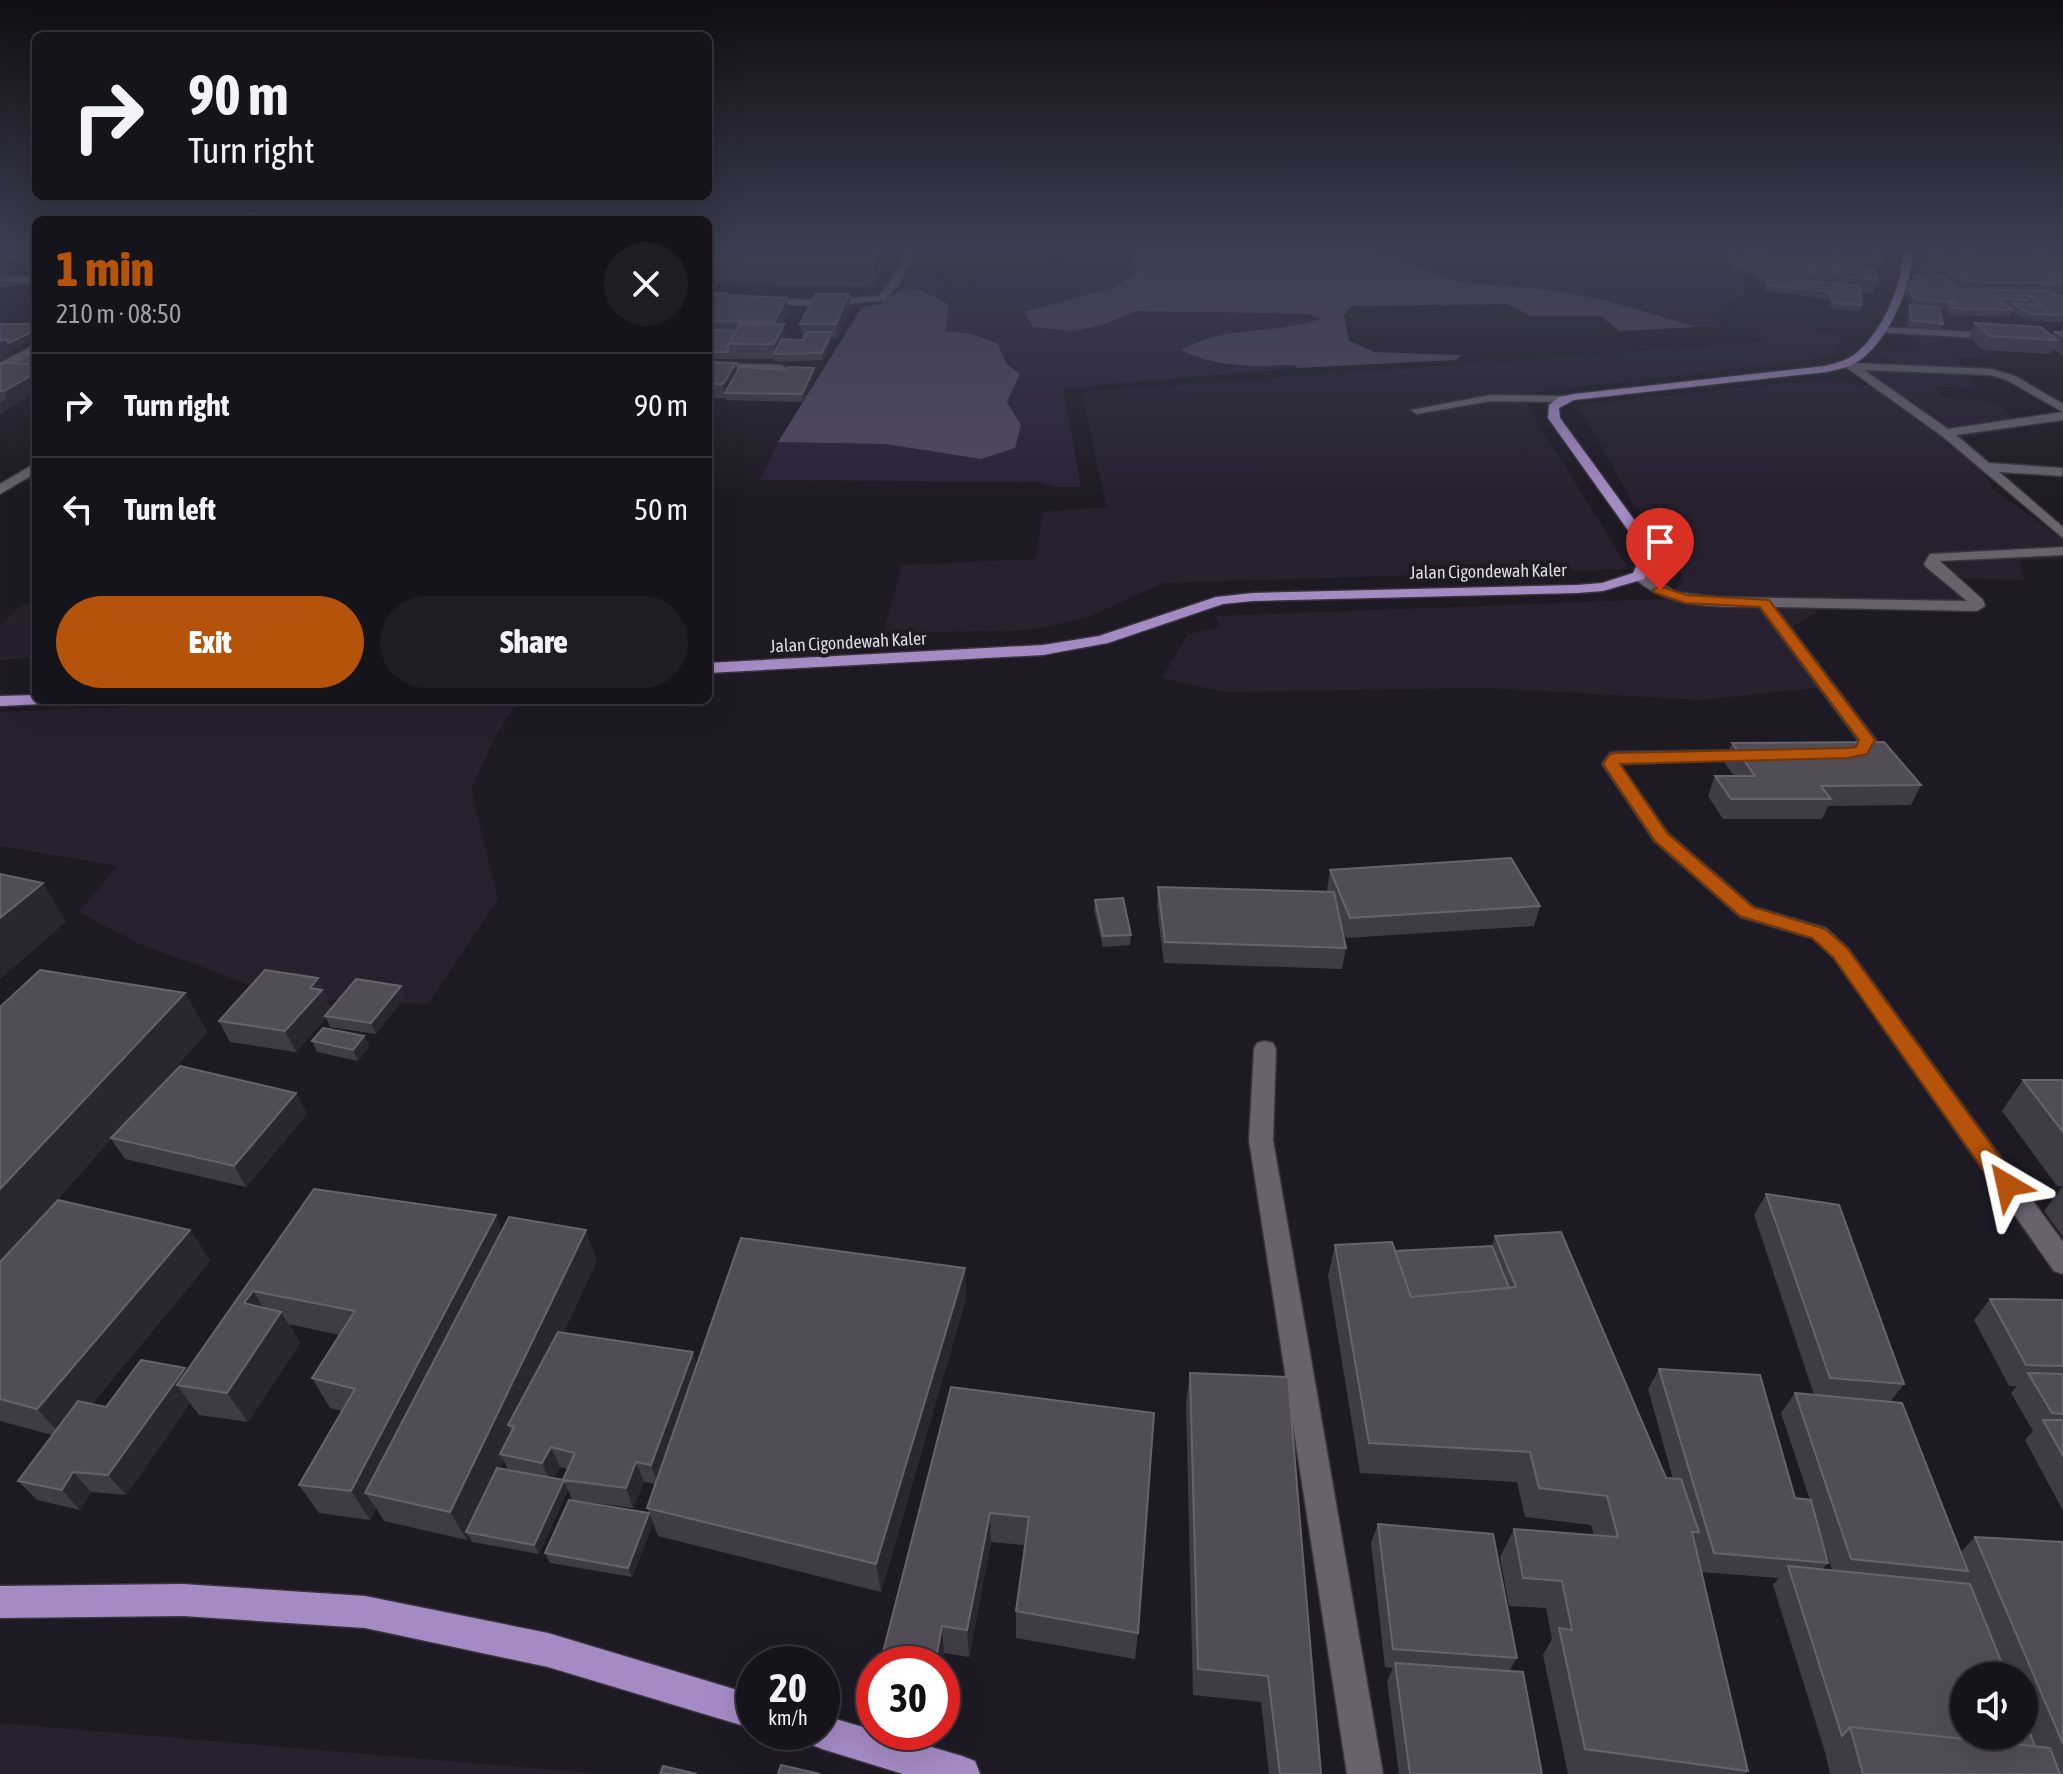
<!DOCTYPE html>
<meta charset="utf-8">
<style>
:root{--surface:#16141b;--page:#1f1d24;--text:#f1f3f6;--muted:#9e9ea3;--line:#35333a;--accent:#b45309}
body{margin:0;font-family:"Asap Condensed",sans-serif;background:var(--page);color:var(--text);height:100vh;display:flex;flex-direction:column;font-size:30px;white-space:nowrap}
*{box-sizing:border-box;margin:0}
p{font-size:26px;color:var(--muted)}
.icon{flex:none;width:44px;height:44px;fill:none;stroke:currentColor;stroke-width:2;stroke-linecap:round;stroke-linejoin:round}
.map{position:relative;flex:1;overflow:hidden}
.details{position:absolute;left:32px;top:216px;width:680px;height:488px;display:flex;flex-direction:column;background:var(--surface);border-radius:12px;box-shadow:0 8px 32px #0002,0 0 0 2px var(--line)}
.details>*{flex:none}
.hud{position:absolute;left:32px;top:32px;width:680px;height:168px;border-radius:12px;box-shadow:0 8px 32px #0002,0 0 0 2px var(--line);background:#16141b;color:var(--text);overflow:hidden}
.fabs{position:absolute;left:1950px;top:1662px;display:grid;gap:16px}
.fabs a{display:grid;place-items:center;width:88px;height:88px;border-radius:50%;background:var(--surface);box-shadow:0 8px 32px #0002,0 0 0 2px var(--line);font-size:40px}
.speed{position:absolute;left:736px;top:1646px;display:flex;gap:16px;font-size:40px;font-weight:700;text-align:center}
.speed>*{display:grid;place-content:center;width:104px;height:104px;border-radius:50%;background:var(--surface);box-shadow:0 8px 32px #0002,0 0 0 2px var(--line);line-height:1}
.speed small{font-size:20px;font-weight:400}
.speed .limit{border:12px solid #d22;background:#fff;color:#111}
.pin{position:absolute;display:grid;place-items:center;width:68px;height:68px;color:#fff;margin:-82px -34px;border-radius:50% 50% 50% 0;rotate:-45deg;box-shadow:0 0 8px #0007}
.pin .icon{rotate:45deg}
.me{position:absolute;width:88px;margin:-44px;rotate:324deg;stroke-linejoin:round;filter:drop-shadow(0 0 6px #0008)}
.turn{display:flex;align-items:center;gap:28px;height:168px;padding:0 24px;font-size:36px}
.turn .icon{width:104px;height:104px;stroke-width:2.5}
.turn b{display:block;font-size:56px;line-height:68px}
.round{display:grid;place-items:center;flex:none;width:84px;height:84px;border-radius:42px;background:var(--page)}
.overview{display:flex;align-items:center;justify-content:space-between;height:136px;padding:0 24px}
h1{font-size:48px;font-weight:800;line-height:60px;color:var(--accent)}
.primary-button{display:flex;gap:16px;margin-top:auto;padding:16px 24px}
.primary-button a{flex:1;height:92px;border-radius:48px;background:var(--accent);color:#fff;font-size:32px;font-weight:800;line-height:92px;text-align:center}
.primary-button a+a{background:var(--page);color:var(--text)}
ul{padding:0;list-style:none}
li{display:flex;align-items:center;gap:24px;height:104px;padding:0 24px;border-top:2px solid var(--line)}
li div{flex:1}
li b{display:block;font-size:30px}
li em{font-style:normal}
.map>svg:first-child{display:block}
.built{fill:#27202f}
.green{fill:#2c2239}
.forest{fill:#534863}
.lines{fill:none;stroke-linecap:round;stroke-linejoin:round}
.stream{fill:#534762;fill-rule:evenodd}
.minor-casing{stroke:#37343c;stroke-width:3}
.major-casing{stroke:#37343c;stroke-width:3}
.minor{fill:#67626e;fill-rule:evenodd}
.major{fill:#a48bc4;fill-rule:evenodd}
.wall{fill:#403c47;fill-rule:evenodd}
.shaded-wall{fill:#2b2732}
.building{fill:#514d57;stroke:#67636d;stroke-width:2}
.route{fill:#b45309;stroke:#753606;stroke-width:2}
.labels{text-anchor:middle;dominant-baseline:central;stroke-width:8;stroke-linejoin:round;paint-order:stroke}
.far-street-label{font-size:18px;fill:#dddbe1;stroke:#1e1a24}
</style>
<div class="map">
<svg width="2063" height="1774" viewBox="0 0 2063 1774">
<rect width="100%" height="100%" fill="#1e1a24"/>
<path class="built" d="M1925,283l70,18 44,26 -66,-6 29,36 -45,2 22,30 -44,-3 7,11 57,6 21,25 -60,11 35,52 68,48v20l-43,2 4,19 -73,-2 24,23 -147,4 -36,22 34,60 -124,13 -214,-12 -264,4 -62,-14 26,-44 32,-6 -4,-12 445,-17 21,-17 -1,-25 -48,-54 -55,-98 258,-27 22,8 14,-2 -5,-15 30,-2 -18,-15 45,-1 -18,-18 18,-1 -18,-34z
M1752,324l51,1 14,7h20l8,11 -13,1 8,8 -23,7 -297,35 109,175 -466,14 -72,33 -59,14 -149,3 19,-68 134,-6 7,-47 63,-5 -24,-115 687,-50z
M36,603v55l-36,2v-34l22,-22z
M285,700h234l-24,37 -24,52 27,109 -70,106 -141,-6 -148,-54 -60,-32 38,-46 -117,-20v-134z
M0,1723l602,51h-602z"/>
<path class="green" d="M1068,250h60l9,23 -23,14 -89,25 8,14 75,-3 28,-12 125,2 41,3 16,5c-30,9 -61,6 -90,16l-1,29 69,-1 1,3 -234,20 18,99h-23l-20,-5 -278,-2 18,-38 107,2 96,15 40,-34 -14,-23 13,-28 -13,-10 -10,-21 -26,-9 -27,-3 -27,-42 -14,-1 5,-15h20l21,10h21l40,-12 52,-10z
M1373,250h214l18,18 141,9 -6,25h-16l5,10 -19,1 15,14h-28l-96,-29 -137,-15z"/>
<path class="forest" d="M1128,250h245l86,32 92,8 50,9 96,28 -77,4 -20,-15h-69l-24,-12 -155,2 -8,9 5,26 26,11 86,3 -5,5 -159,8 -1,-3c-41,1 -77,4 -115,-15 42,-25 95,-15 139,-31l-11,-5 -173,-3 -28,12 -33,8 -42,-4 -9,-15 90,-25 23,-14z
M903,288l14,1 32,15 -4,27 26,3 26,9 10,21 13,10 -13,28 14,23 -6,23 -34,11 -96,-15 -107,-2 84,-135 18,-3z"/>
<g class="lines">
<path class="stream" d="M20,282l2,3 -22,2v-4z"/>
<g class="minor-casing">
<path id="minor" d="M906,250h9l-15,33 -15,17 -58,6 -119,-3v-6l119,3 52,-4 11,-13z
M0,276l36,1v6l-36,-1z
M1881,327l114,6 5,3 -5,3 -118,-7v-4z
M36,344v7l-36,19v-7z
M1847,360l7,3 137,6 24,7 48,28v16l-107,15 33,28 74,5 -1,8 -63,-4 64,55v11l-121,-102 -99,-71 -1,-2zM1864,370l126,5 17,5 56,32 -115,17z
M708,363l73,2 5,3 -5,3 -73,-2z
M1491,395l72,1 6,3 -6,3 -72,-1 -74,13 -6,-4z
M36,463v10l-36,21v-10z
M2063,547v8l-123,6 43,39 2,6 -8,5 -202,-4 101,133 -8,14 -22,4 -9,-5 3,-4 15,-3 3,-6 -99,-133c-43,0 -94,2 -127,-31l2,-3h10l32,19 39,5 252,4 -41,-34 -2,-3 6,-10z
M1754,750l9,5 -3,4 -140,5 48,69 86,74 72,21 21,19 216,295v32l-9,-3 -221,-314 -21,-19 -72,-21 -86,-76 -52,-77 8,-11 6,-1z
M1265,1041l8,2 3,6 -3,91 110,634h-36l-98,-634 5,-91 3,-6z"/>
</g>
<g class="major-casing">
<path id="major" d="M1903,250h8c4,33 -25,95 -54,112 -9,6 -21,8 -31,10l-252,28 -15,8 1,10 94,129 1,9 -11,23 -41,12 -26,2 -324,8 -30,3 -115,39 -65,12 -335,18v-10l335,-18 56,-9 117,-39 37,-4 324,-8 25,-2 31,-10 8,-17 -1,-9 -92,-129 1,-13 10,-8 15,-3 251,-28c8,-2 16,-4 24,-8 29,-16 56,-75 54,-108z
M36,695v5h8l-2,4 -42,2v-10z
M183,1584l182,12 183,37 206,62v34l-206,-62 -183,-39 -182,-12 -183,2v-32z
M822,1715l140,41 13,5 5,13h-77l-81,-25 -12,-5 -5,-12h17z"/>
</g>
<use href="#minor" class="minor"/>
<use href="#major" class="major"/>
</g>
<path class="wall" d="M0,250l10,25h-10z
M708,250h175l1,20 -8,17 -168,-3z
M1605,250h277l-4,4 4,7 -5,13 1,6 -5,14 -13,-2 2,13 -3,7 -27,-3 -4,-10 -63,-8v-9h-7l1,-6 -28,-4v-9h-5l-5,-10 -1,2 -114,-4z
M1920,250h143v72l-36,-1 -15,-10 -3,6 -61,-2 -1,-6 -8,-1 4,16 -3,7 -32,-4 -1,-15 3,-7h2l-7,-11 2,-5 -2,-1 3,-7h4l2,-5h2l5,-13 6,-1 -4,-2 3,-7h-3z
M708,293h20v3l61,16 -7,12 4,15 17,1 1,-2h-2l-2,-14 49,-30 1,14 -13,30h-4l-10,22 -48,2 -1,-3h-66z
M1975,323l78,13 2,-4h8v24l-10,-7 -3,5 -67,-4 -14,-13z
M0,324l36,16v52l-36,21v-50l12,1 23,-12 -4,-11 -19,9 2,4 -14,8z
M708,362l28,1 1,9 50,-2 27,-2 1,7 -12,27 -77,-2v-2l-18,1z
M1732,743l189,42 -10,20 -83,1 -6,13h-99l-15,-23 7,-20h19l-10,-14z
M1330,870l210,36 -6,20 -188,12 -5,-12 5,22 -4,21 -178,-6 -7,-56 1,-20 170,5 -1,-2z
M1095,900l36,35 -1,10 -27,2 -9,-37z
M318,978l10,21 -2,1 5,9 70,-23 4,10 -29,38 -46,-7 -4,-9 -30,34 -66,-10 -11,-21z
M185,993l22,39 -80,90 180,-8 -61,73 -121,-28 -14,-20 -87,98 166,-7 20,31 -118,143 14,3 81,-36 127,-182 188,42 95,30 -34,72 134,32 268,-97 1,30 -85,294 -223,-56 -11,-28 8,-24 -11,-2 -11,26 -61,-8 -4,-10 -29,64 -67,-12 -3,-6 -2,4 -83,-19 -8,-13 -6,12 -51,-7 -20,-28 43,-74 -12,-3 -18,-30 27,-43 -50,-11 11,19 -52,79 -49,-7 -9,-12 -64,92 -35,-3 -11,18 -43,-10 -19,-19 34,-46 -52,-14v-414zM504,1461l4,9 -8,-2zM560,1467l8,2 -5,11 -10,-2z
M364,1036l5,10 -11,15 -41,-9 -5,-11z
M2023,1080h40v106h-6l-55,-75z
M2063,1186v51l-19,-26z
M1766,1194l138,190 -14,18 71,150 14,-15 88,5v232h-233l-5,-22 -52,-167 6,-7 -78,-6 47,199 -2,3h-178l-25,-119 9,-16 -6,-31 -37,-2 -9,-49 14,-28 80,6 -3,-10 -66,-8 -8,-35 -157,-9 -32,-197 7,-31 60,6 97,-5 3,-10 171,242 7,1 -25,-90 11,-20 136,129 15,2 -29,-87 14,-20 19,2 -60,-180zM1821,1535l11,35 -9,-1 5,-6zM1964,1676h60v60z
M1990,1299l73,1v211l-38,-71 8,-9 -22,-38 6,-7h-8l-35,-66z
M1190,1373l131,401h-52l-8,-72 -68,-7 -7,-292z
M951,1387l187,246 -3,26 -119,-21v-27l9,-66 -34,-3 -22,115 -25,-4 -64,11z
M653,1523l-21,54 -82,-14 -5,-10z
M1378,1524l139,134 -8,13 33,103h-143l-12,-93 6,-13 -8,-1 -14,-124z"/>
<path class="shaded-wall" d="M32,250h4v14l-26,11 -6,-13z
M880,250h3l1,20 -8,17 -2,-25z
M849,294l1,14 -13,30 -1,-14z
M787,298l2,14 -13,24 -2,-14z
M784,324l2,15 -8,15h-3l-1,-10z
M36,330v9l-6,1 1,1 -19,9 2,4 -14,8v-18l7,-4z
M832,332l1,7 -10,21 -1,-7z
M736,363l2,14 -13,16v6l-2,-15z
M814,368l1,7 -12,27 -1,-8z
M36,373v19l-36,21v-10l7,-5 -3,-7z
M43,883l23,39 -66,57v-61z
M318,978l10,21 -2,1 5,11 -6,5 1,2 -30,34 -11,-21 25,-43z
M401,986l4,10 -29,38 -5,-11z
M185,993l22,39 -207,231v-74z
M364,1036l5,10 -11,15 -5,-11z
M296,1093l11,21 -61,73 -12,-21z
M496,1215l12,31 -143,247 11,15 -6,12 -19,-29z
M190,1230l20,31 -146,177 -27,-29z
M586,1230l11,31 -80,171 -3,-5 -6,-2 6,13 -14,16 4,7 -34,72 -4,-1 3,4 -2,4 -17,-28z
M965,1268l1,30 -85,294 -5,-28z
M253,1291l19,30 -28,-18z
M281,1312l19,31 -52,79 -21,-29z
M693,1352l6,20 -41,112 -7,-19z
M185,1368l15,20 -23,-3 13,18 -64,92 -18,-20z
M551,1447l9,20 -9,16 -9,-20z
M636,1462l8,20 -11,26 -7,-20z
M73,1472l18,20 -11,18 -18,-20z
M563,1481l5,9 -29,64 -5,-9z
M649,1513l4,10 -21,54 -4,-9z
M990,1513l1,29 -22,115 -2,-27z
M942,1626l2,27 -2,14v-3h-7z"/>
<path class="building" d="M0,250h32l-28,12h-4z
M708,250h172l-6,12 -166,-3z
M1724,250h25l1,2 14,1 3,6 -14,-1 1,3 17,1 -8,-12h61l12,17 36,4 -64,-4 -2,6 -3,-9 3,17 53,5 3,19 -28,-2 -4,-11 -63,-7 1,-9 -8,-1 1,-6 -27,-4 -1,-8h-5z
M1834,250h42l6,11 -43,-2z
M1932,250h32l24,15h14l-8,-4 69,1v11l-14,2 -11,-7 23,16 -97,-3 -17,-11h-17l-9,-7 25,1 -16,-11 9,1z
M1966,250h74l19,12 -52,-1 -7,-3 6,3h-12l-3,4z
M1808,267l68,4 2,9 -69,-7z
M1914,276l29,1 16,12 91,2 8,5h5v19l-33,-1 -17,-11 31,3 -17,-11h-6l6,5 -28,-1 13,11 -61,-2 -1,-5h6l-4,-5 1,4 -37,-2 -9,-13 7,1 -6,-7h14z
M2053,276h10v6z
M708,293h20l-2,2 61,3 -13,24 -66,-1z
M816,294h33l-13,30h-36z
M1910,305l29,3 4,16 -32,-4z
M1975,323l66,4 16,13 -67,-4z
M0,324h36v6l-28,13 -1,-3h-7z
M740,324h44l-10,20h-46z
M708,330l28,1 -8,13v8h-20z
M807,332h25l-10,21 -48,1 8,-15 21,1z
M2055,332h8v5z
M36,351v13h-24z
M708,362l28,1 -13,21h-15z
M0,363l36,1v9l-32,18h-4z
M740,367l47,3 1,-3 26,1 -12,26 -77,-1z
M1884,742l37,43 -100,1 10,13h-100l-16,-23h40l-23,-33z
M1511,858l29,48 -190,12 -20,-48z
M0,874l43,9 -43,35z
M1158,887l176,5 12,56 -181,-6z
M1123,898l8,37 -28,1 -8,-36z
M40,970l145,23 -185,196v-182z
M265,970l53,8 -8,10 12,2 -37,41 -66,-10z
M356,979l45,7 -30,37 -46,-7z
M323,1028l41,8 -11,14 -41,-9z
M180,1066l116,27 -62,73 -123,-28z
M2023,1080h40v52z
M314,1189l182,26 -145,276 -52,-6 56,-96 -43,-11 43,-67 -102,-20 -9,12 37,9 -54,81 -50,-8z
M1766,1194l73,11 65,179 -74,-6z
M58,1200l132,30 -153,179 -37,-10v-137z
M509,1217l77,13 -136,282 -85,-19z
M1561,1232l105,246 15,1 18,53h-7l1,4 55,235 -163,-22 -26,-121 13,2 -10,-49 -39,-3 -9,-49 104,8 -11,-41 -68,-8 -9,-36 -161,-9 -34,-198 57,-3 19,55 105,-10 -21,-51z
M741,1238l224,30 -89,296 -229,-56z
M1492,1246l17,42 -98,9 -16,-46z
M1990,1299l73,1v66l-37,-1z
M558,1332l135,20 -42,113 -15,-3 -10,26 -63,-8 12,-27 -24,-6 -9,16 -42,-9 14,-27 -6,-2z
M141,1360l44,8 -77,107 -35,-3 -11,18 -44,-9 60,-80 28,6z
M1659,1369l101,6 35,123 16,2 17,63 -114,-10z
M1190,1373l98,4 33,397h-41l-12,-98 -70,-7z
M2028,1373l35,1v40l-11,-1z
M951,1387l203,26 -16,220 -122,-22 13,-94 -39,-4 -23,117 -25,-4 -7,38h-55z
M1795,1393l107,10 66,168 -117,-12z
M2043,1420h20v36z
M497,1468l67,12 -30,65 -68,-13z
M569,1500l80,13 -21,55 -83,-15z
M1378,1524l115,10 24,124 -124,-9z
M1975,1537l88,5v202z
M1788,1566l182,18 37,92h-43v60h60v-18l11,28 -185,-19 -8,9z
M1395,1663l128,9 19,102h-132z
M1850,1727l200,21 10,26h-197z
M781,1765l39,9h-42z
M663,1766l34,8h-37z"/>
<linearGradient id="sky" x2="0" y2="1"><stop stop-color="#100e14"/><stop offset="0.5" stop-color="#3b3e50"/><stop offset="1" stop-color="#3b3e50" stop-opacity="0"/></linearGradient>
<rect width="2063" height="498" fill="url(#sky)"/>
<path class="route" d="M1660,586l26,9 83,5 106,140 -8,14 -19,4 -228,6 47,69 86,74 72,22 22,19 169,231 3,6 -3,7 -9,3 -8,-3 -166,-235 -21,-19 -72,-22 -85,-75 -52,-77 7,-10 6,-1 232,-5 8,-1 3,-7 -99,-133 -75,-4 -30,-10 -2,-3z"/>
<g class="labels">
<g class="far-street-label">
<text transform="translate(1488 571) rotate(-1)">Jalan Cigondewah Kaler</text>
<text transform="translate(848 642) rotate(-3)">Jalan Cigondewah Kaler</text>
</g>
</g>
</svg>
<div class="fabs">
<a><svg class="icon" aria-label="sound" viewBox="0 0 24 24"><path d="M4 9h4l5-4v14l-5-4H4zM17 9q2 3 0 6"/></svg></a>
</div>
<div class="speed"><div>20<small>km/h</small></div><div class="limit">30</div></div>
<div class="pin" style="left:1660px;top:590px;background:#d93025"><svg class="icon" aria-label="arrive" viewBox="0 0 24 24"><path d="M6 21V4h12l-3 4 3 4H6"/></svg></div>
<svg class="me" style="left:2007px;top:1185px" viewBox="-20 -20 40 40"><path d="M0-17L14 15 0 8-14 15z" fill="#b45309" stroke="#fff" stroke-width="4"/></svg>
<div class="hud">
<div class="turn"><svg class="icon" aria-label="right" viewBox="0 0 24 24"><path d="M7 20v-9h11M14 6l5 5-5 5"/></svg><div><b>90 m</b>Turn right</div></div>
</div>
<section class="details">
<div class="overview"><div><h1>1 min</h1><p>210 m · 08:50</p></div><a class="round"><svg class="icon" aria-label="close" viewBox="0 0 24 24"><path d="M6 6l12 12M18 6L6 18"/></svg></a></div>
<ul>
<li><svg class="icon" aria-label="right" viewBox="0 0 24 24"><path d="M7 20v-9h11M14 6l5 5-5 5"/></svg><div><b>Turn right</b></div><em>90 m</em></li>
<li><svg class="icon" aria-label="left" viewBox="0 0 24 24"><path d="M17 20v-9H6M10 6l-5 5 5 5"/></svg><div><b>Turn left</b></div><em>50 m</em></li>
</ul>
<div class="primary-button"><a>Exit</a><a>Share</a></div>
</section>
</div>
